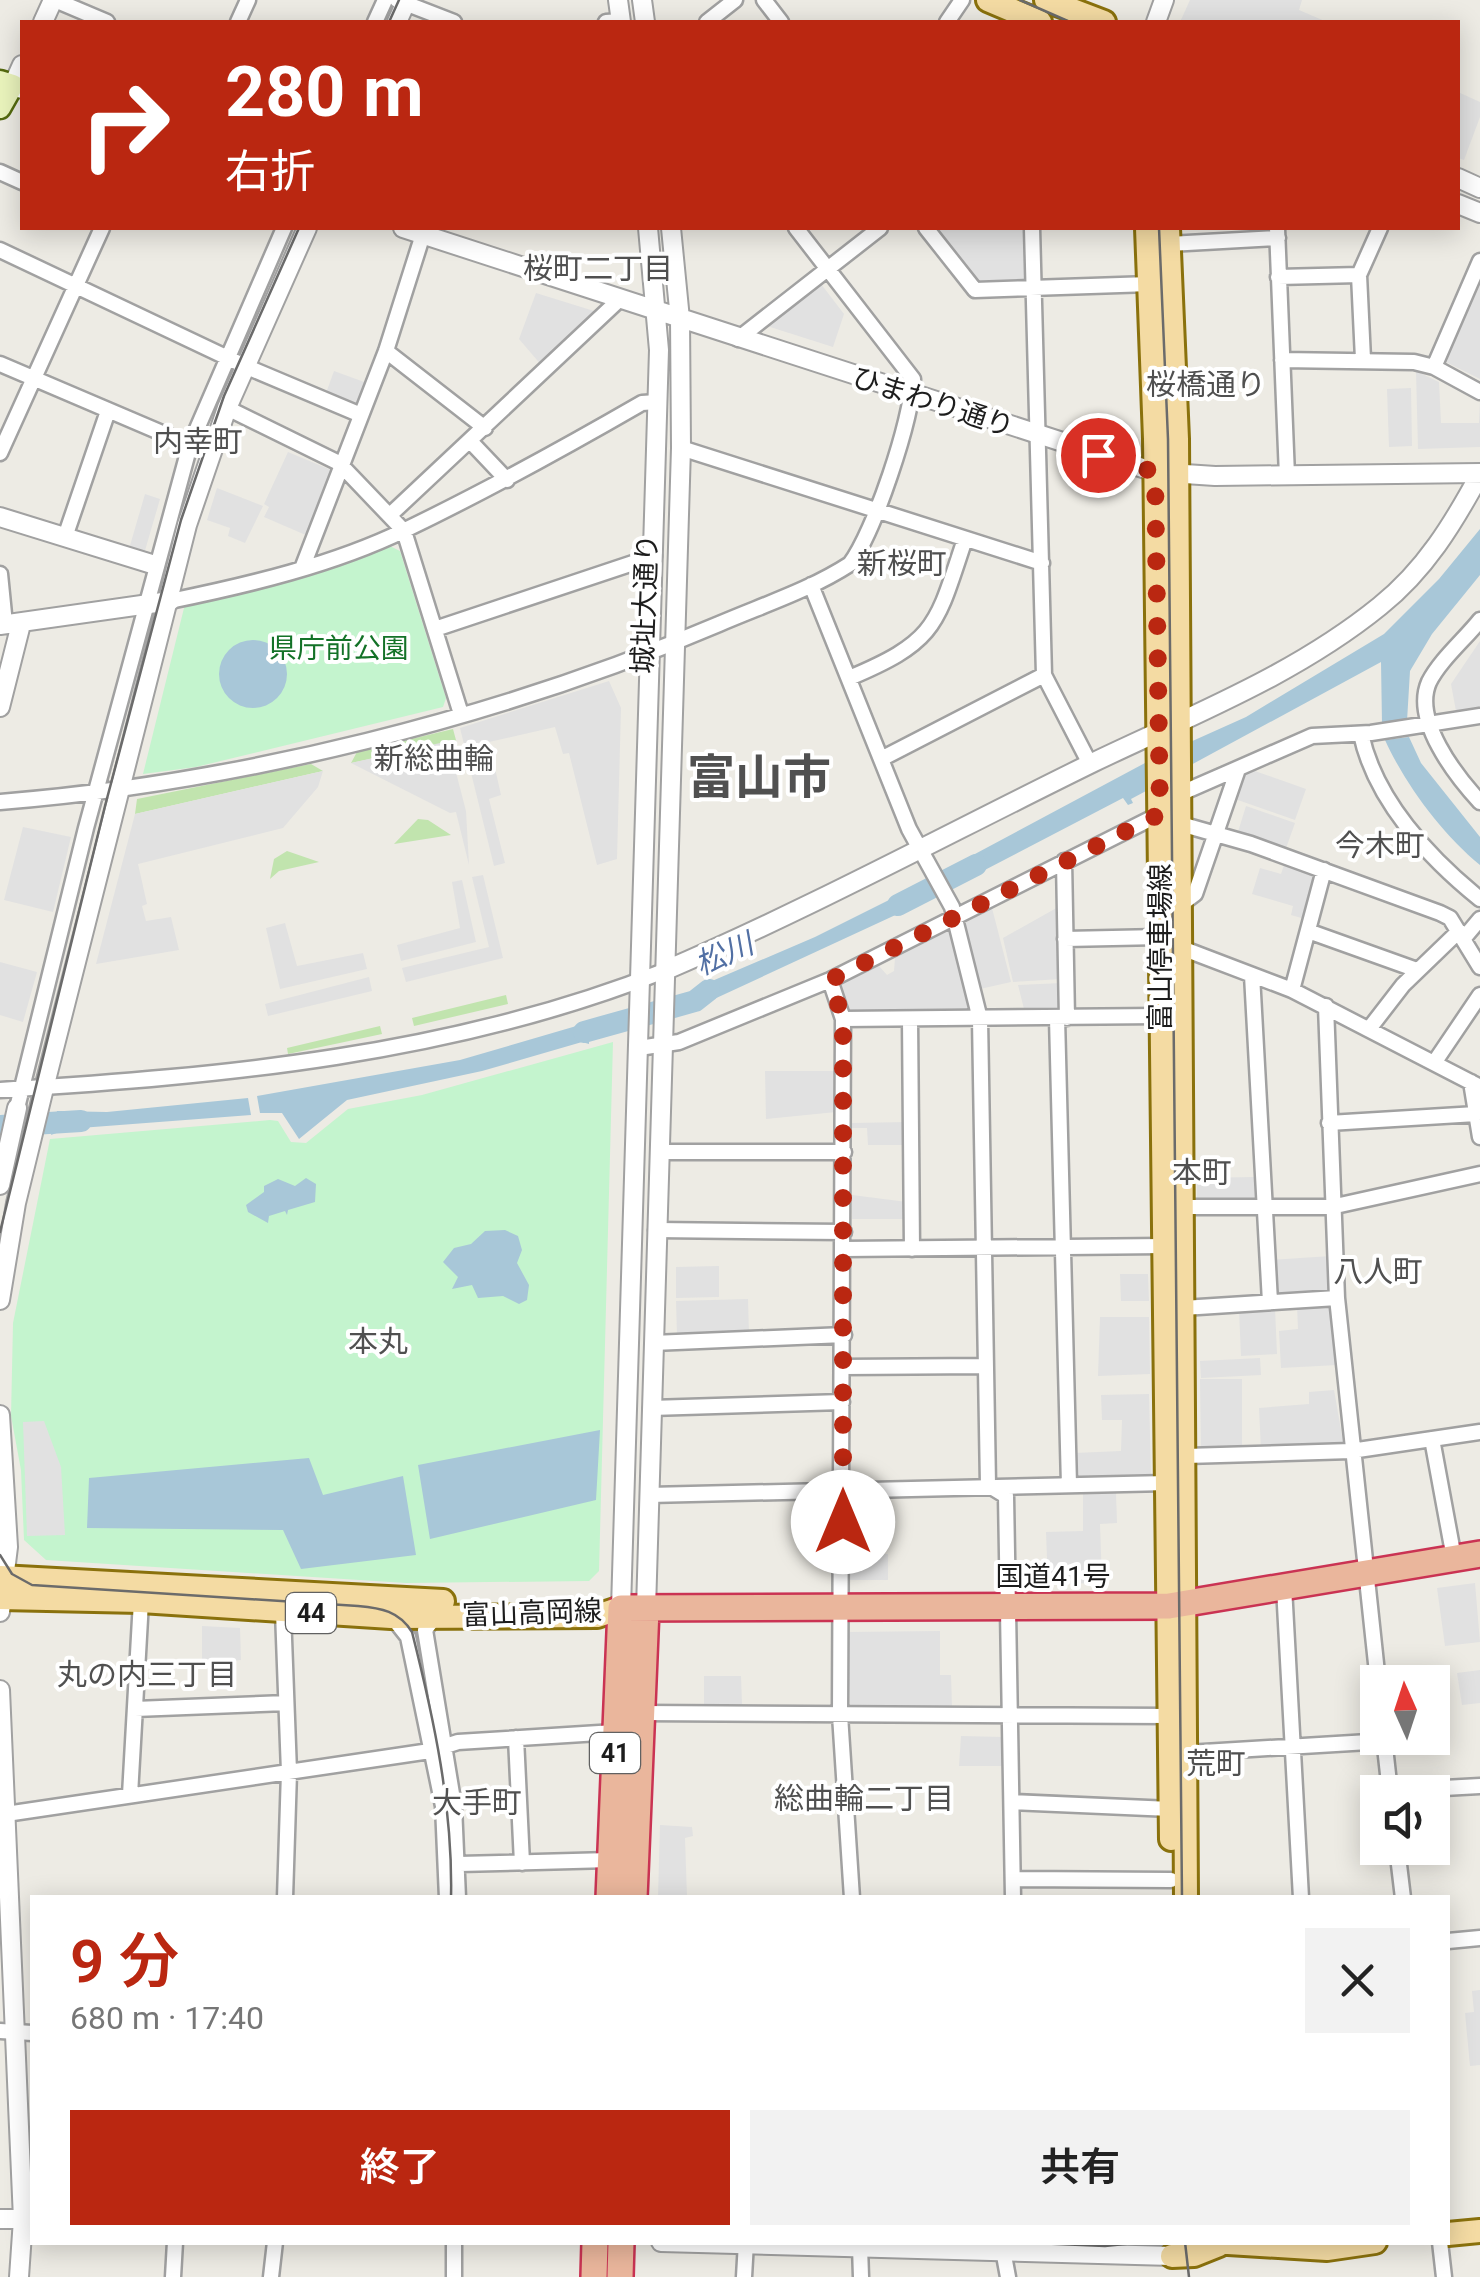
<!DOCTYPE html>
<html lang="ja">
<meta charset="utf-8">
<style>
:root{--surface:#fff;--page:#f2f2f2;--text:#222;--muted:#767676;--accent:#ba2711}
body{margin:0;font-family:Roboto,"Noto Sans JP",sans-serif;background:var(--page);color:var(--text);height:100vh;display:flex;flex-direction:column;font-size:38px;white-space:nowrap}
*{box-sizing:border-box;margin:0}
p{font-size:32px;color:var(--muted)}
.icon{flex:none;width:55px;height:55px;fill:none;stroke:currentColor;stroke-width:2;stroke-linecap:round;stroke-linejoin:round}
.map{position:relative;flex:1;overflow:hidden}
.sheet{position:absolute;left:30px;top:1895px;width:1420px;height:350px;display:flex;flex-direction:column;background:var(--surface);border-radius:0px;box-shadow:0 5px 25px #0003}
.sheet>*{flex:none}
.guide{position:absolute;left:20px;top:20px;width:1440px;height:210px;border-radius:0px;box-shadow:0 5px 25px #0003;background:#ba2711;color:#fff;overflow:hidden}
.needle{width:65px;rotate:357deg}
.tools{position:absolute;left:1360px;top:1665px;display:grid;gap:20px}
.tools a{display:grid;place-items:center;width:90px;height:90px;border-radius:0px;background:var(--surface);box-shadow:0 5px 25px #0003;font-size:50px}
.pin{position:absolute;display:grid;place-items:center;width:85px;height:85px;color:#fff;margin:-42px;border:5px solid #fff;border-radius:50%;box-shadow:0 2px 10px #0007}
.me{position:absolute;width:110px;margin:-55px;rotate:0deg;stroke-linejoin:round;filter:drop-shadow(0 0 8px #0008)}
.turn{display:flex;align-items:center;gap:35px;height:210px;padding:0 40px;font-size:45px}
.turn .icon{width:130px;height:130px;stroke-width:2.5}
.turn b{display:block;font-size:70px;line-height:85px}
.round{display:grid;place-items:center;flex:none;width:105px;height:105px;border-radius:0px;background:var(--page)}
.head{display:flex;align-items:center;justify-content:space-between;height:170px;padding:0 40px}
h1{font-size:60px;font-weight:600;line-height:75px;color:var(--accent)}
.primary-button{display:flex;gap:20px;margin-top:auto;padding:20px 40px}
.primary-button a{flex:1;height:115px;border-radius:0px;background:var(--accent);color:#fff;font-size:40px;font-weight:600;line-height:115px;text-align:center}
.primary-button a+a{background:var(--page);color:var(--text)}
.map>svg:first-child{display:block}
.grass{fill:#c1e4ae}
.park{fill:#c4f4ce}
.parking{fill:#e1e1e1}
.water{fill:#a8c7d8}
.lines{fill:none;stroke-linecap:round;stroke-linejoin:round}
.river{stroke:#a8c7d8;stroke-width:22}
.minor-casing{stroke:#a1a1a1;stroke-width:19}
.tertiary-casing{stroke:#a1a1a1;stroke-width:22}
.secondary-casing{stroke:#546a0e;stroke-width:25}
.primary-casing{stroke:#8a710c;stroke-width:28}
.trunk-casing{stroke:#ca3353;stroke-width:30}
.minor{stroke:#fff;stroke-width:14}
.tertiary{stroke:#fff;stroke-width:18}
.secondary{stroke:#eaf4bc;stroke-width:20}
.primary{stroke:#f4dba3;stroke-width:22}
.trunk{stroke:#eab69c;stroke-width:25}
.tram{stroke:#6b6b6b;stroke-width:2.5}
.route{stroke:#ba2711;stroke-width:18;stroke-dasharray:0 32.4}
.labels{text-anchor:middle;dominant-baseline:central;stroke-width:8;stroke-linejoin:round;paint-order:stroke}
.shield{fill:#fff;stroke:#616161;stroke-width:2.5}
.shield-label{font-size:25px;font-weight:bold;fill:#1d1d1d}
.street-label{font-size:28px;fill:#1d1d1d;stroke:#fff}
.park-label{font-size:28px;fill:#147228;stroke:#fff}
.neighbourhood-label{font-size:30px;fill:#505050;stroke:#fff}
.water-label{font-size:30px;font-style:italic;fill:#5270a4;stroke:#fff}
.town-label{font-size:48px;font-weight:bold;fill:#505050;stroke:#fff}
</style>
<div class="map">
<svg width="1480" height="2277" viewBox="0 0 1480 2277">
<rect width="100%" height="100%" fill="#edebe4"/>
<path class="grass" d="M453,729l7,26 -16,3 -4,-14 -89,19 6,-11z
M311,764l12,7 -188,43 2,-15z
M418,819l10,1 23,15 -57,9z
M287,851l32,11 -40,9 -9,8 4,-20z
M506,995l2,9 -94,22 -2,-8z
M380,1026l2,8 -94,20 -1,-6z"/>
<path class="park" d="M386,544l14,7 46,147 -3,9 -247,60 -53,7 42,-170z
M613,1042l-14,529 -10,10 -183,2 -360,-23 -22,-20 -3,-70 -10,-54 2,-93 37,-184 220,-19 8,1 13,21 15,1 42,-34 74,-14z"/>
<path class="parking" d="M1190,0h112l-3,10 28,12h-147z
M1458,92l22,10v15l-16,43 -6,-2z
M936,228h90l3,48 -6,6 -44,1z
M1480,281v98l-34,-17z
M821,284l23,30 -11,33 -66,-21 -1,-4z
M536,293l58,18 -51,56 -24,-28z
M334,371l33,12 -10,25 -32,-12z
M1416,371l23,11 2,41h38l1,-23v47l-62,2z
M1411,388l1,58 -23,1 -2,-58z
M288,452l43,18 -23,66 -44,-19 5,-10 -5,-3z
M217,488l46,18 -18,37 -17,-7 2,-8 -23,-8z
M145,494l15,5 -16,55 -15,-5z
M1480,641v67l-24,3 -5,-27z
M609,681l12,27 -4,151 -20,6 -28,-112 -6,1 -8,-27 -66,15 12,53 -12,4 16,64 -11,3 -34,-138z
M440,743l4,15 8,-1 14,54 3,54 -13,-53 -6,1 -99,-50z
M1252,770l54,19 -11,31 -60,-21 9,-25z
M323,771l-5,16 -35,41 -145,36 9,40 -5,2 4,15 25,-4 8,33 -83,14 39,-150z
M1246,806l49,17 -10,28 -48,-16z
M23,827l48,10 -18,75 -49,-12z
M1284,865l27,8 4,12 -10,34 -14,-4 2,-9 -41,-12 8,-26 21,6z
M483,875l20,83 -97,24 -4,-14 87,-21 -17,-70z
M462,880l14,62 -75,19 -4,-16 63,-17 -8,-46z
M1060,906l1,73 -48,3 -10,-44z
M992,908l19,74 -31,7 -15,-66z
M285,923l12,43 66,-13 4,16 -87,20 -14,-61z
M950,930l19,79 -3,3 -111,3 -7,-5 -10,-25 41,-19 8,9 7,-4 1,-13z
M0,962l37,10 -14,50 -23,-7z
M369,977l3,14 -104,25 -3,-12z
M1062,983l1,24 -5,7 -33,-1 -7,-28z
M765,1071h71v41l-70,7z
M908,1122v32h-6v-9h-34l-1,-17h-15v-5z
M1255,1177l1,23 -59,1v-23z
M852,1195l55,7v17h-55z
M1331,1256l2,39 -60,4 -3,-39z
M719,1266v31l-43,1v-31z
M1148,1274l1,27h-28l-1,-27z
M748,1299l1,35 -72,2 -1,-35z
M1334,1304l3,61 -56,3 -2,-37 19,-2 -1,-23z
M1275,1308l2,46 -36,2 -2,-46z
M1100,1317h49l1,57 -52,2z
M1260,1358l1,17 -60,3 -1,-17z
M1200,1379h42v73h-41z
M1334,1390l10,57 -83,3 -2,-42 50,-4v-12z
M1149,1394l2,83 -76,1 -1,-25 47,-2 1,-31h-20l-1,-25z
M44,1421l17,46 4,68 -38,1 -4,-114z
M1116,1493l1,30 -17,1 2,59 -54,1 -2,-52 37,-1v-37z
M849,1535h32v19h7v26h-39z
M1475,1583l5,59 -35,4 -8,-58z
M202,1626l38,2 1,32 -39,4z
M940,1631v44h11l1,32 -102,-2 -3,-73z
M1480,1670v33l-18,2 -5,-32z
M704,1676h37l1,28h-38z
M961,1736l42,1 1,29h-45z
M660,1825l32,2 1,9 -8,2 2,59h-29z
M1480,1990v75l-10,1 -5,-53 9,-1 -2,-21z"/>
<path class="water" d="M1480,529v46l-48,59 -22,37 -3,50 -25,3 -1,-62 -192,104 -1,-23 58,-26 138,-83 55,-55z
M219 674a34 34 0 1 1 68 0a34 34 0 1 1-68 0Z
M1409,737l12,26 59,74v28c-38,-31 -75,-81 -95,-125z
M1145,763l1,28 -15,8 2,4 -5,2 -5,-7 -169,88 -9,-16z
M921,884l9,15 -244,113v-18l12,-7 117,-50z
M614,1015l-1,15 -24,8v6l-7,-2 -100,29 -135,29 -48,39 -17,-26h-22l-3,-17 203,-36z
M248,1098l3,17 -184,14 -16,6 6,-24 50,1z
M306,1178l10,6 -1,18 -27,8 -1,5 -2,-4 -16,5 -1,7 -20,-11 -2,-7 18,-13v-6l14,-7 17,7z
M505,1230l13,6 4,14 -5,13 12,22 -2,15 -8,4 -16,-8 -25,2 -6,-13 -20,4 6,-12 -15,-15 11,-14 17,-4 14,-13z
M600,1430l-4,70 -166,39 -12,-74z
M309,1458l14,37 80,-19 13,79 -115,14 -18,-39 -196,-2 2,-50z"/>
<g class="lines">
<path class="river" d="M898,905l78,-40
M584,1032l111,-31 14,-11
M0,1126l81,-5"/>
<g class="minor-casing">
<path id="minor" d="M55,0l52,22
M397,0l57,22
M764,0l17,22
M238,22l10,-22
M375,22l10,-22
M606,22l15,-1
M707,22l28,-22
M947,22l15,-22
M0,172l22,10
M926,228l49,62 175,-6
M1032,228l12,447 46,89
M1277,228l10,248
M1169,244l109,-6
M0,250l247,117 114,48
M1278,277l81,-2
M738,339l142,-111
M386,351l99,77
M1363,359l-4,-84 21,-47
M1282,360l132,2 20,5 46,25
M0,364l190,81
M1434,367l46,-106
M227,408l112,55 65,68 57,183
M471,442l36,38
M681,448l361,115
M0,453l102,-225
M391,514l229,-215
M65,537l43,-126
M303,566l83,-215 39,-123
M0,574l5,50
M811,585l98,244 43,78 28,112 8,466 18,11 7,402
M170,601c78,-16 163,-36 235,-71 81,-39 159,-82 237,-127l15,-1
M1480,620c-15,19 -40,40 -51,62 -17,38 27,94 51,120
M435,629l219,-73
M849,678c88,-37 87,-52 116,-139
M1361,734c14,66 68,124 119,165
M881,759l163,-84
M1177,795l135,-59 59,-3 109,-17
M0,802c238,-19 499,-84 719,-178 44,-19 91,-34 131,-60 24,-31 62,-145 63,-185l-117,-151
M1177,823l74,21 189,69 10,5 30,49
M1064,861l3,157
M1179,906l16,-12 42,-122
M1308,931l109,39
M1464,938l16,-19
M1065,939l95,-2
M1179,947l113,43 188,97
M1252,975l18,327
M830,980l13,39 -3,696 12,183
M1292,990l32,-120
M1326,1006l11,292 41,384
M1057,1018l12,467
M843,1019l317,-3
M910,1019l2,230
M1369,1029l34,-44 56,-54
M639,1048l40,-6 151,-62 330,-166
M1434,1063l46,-68
M1471,1082l9,55
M0,1090c225,-14 452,-35 664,-119
M17,1108l69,-280 104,-383 94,-217
M1329,1123l147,-9
M659,1152h185
M1181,1207h150l149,-33
M656,1230l188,2
M844,1249l320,-3
M1183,1308l154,-10
M653,1343l191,-8
M843,1367l142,-1
M651,1408l191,-6
M1432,1439l22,119
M1186,1456l165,-5 129,-19
M649,1495l518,-12
M1284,1587l17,311
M283,1612l6,160 -4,126
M435,1617l-10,13 29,176 4,92
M393,1618l15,19 35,169 4,92
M135,1709l151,-6
M641,1713l529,3
M516,1738l6,125
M1384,1738l6,54
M1187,1753l198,-12
M1390,1791l90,-5
M130,1795l11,-194
M1013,1802l158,7
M6,1814l424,-63 28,-9 157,-10
M1397,1848l6,50
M459,1864l151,-4
M1014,1879l157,1
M1448,1941l32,-3
M0,2031l32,2
M454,2242v35
M1440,2242l4,35
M860,2246l1,31
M1003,2250l5,27
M173,2277l2,-35
M271,2277l4,-35
M744,2277l2,-35"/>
</g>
<g class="tertiary-casing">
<path id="tertiary" d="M618,0l3,22
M642,0l3,22
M43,22l10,-22
M397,22l10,-22
M1156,22l8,-22
M22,65l-9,20 9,4
M1458,178l22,10
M1458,204l22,9
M403,228l752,244 60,4 265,-3
M0,517l155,48
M0,625l170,-24
M0,707l21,-83
M664,971c147,-63 287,-139 430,-209 98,-47 201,-87 286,-156 45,-36 73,-82 100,-132
M0,1185l17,-77
M0,1300l16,-97 28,-115 143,-563 40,-117 80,-180
M0,1415l8,132 -8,65
M621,1608l38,-1258 -11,-122
M646,1609l35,-1161 -1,-129 -9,-91
M0,1690l23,529 -4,58
M0,2219h32
M661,2242l511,14"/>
</g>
<g class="secondary-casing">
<path id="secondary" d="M0,81l13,4 -13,23"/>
</g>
<g class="primary-casing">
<path id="primary" d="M988,0l52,22
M1046,0l58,22
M1147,228l8,211 16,1400
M1168,228l9,211 9,1459
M0,1577l443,24
M0,1598l141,3 250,16 206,-1 24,-8
M1448,2234l32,-3
M1212,2242l115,7 48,-7
M1172,2256l22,-1 25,-10"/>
</g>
<g class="trunk-casing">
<path id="trunk" d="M609,1898l12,-290 548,-2 311,-52
M634,1898l12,-289
M594,2277l1,-35
M620,2277l1,-35"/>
</g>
<use href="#minor" class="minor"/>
<use href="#tertiary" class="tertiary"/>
<use href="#secondary" class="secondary"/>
<use href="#primary" class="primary"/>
<use href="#trunk" class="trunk"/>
<path class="tram" d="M1020,0l50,22
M389,22l10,-22
M1159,228l9,211 14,1459
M0,1232l105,-426 76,-286 43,-124 75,-168
M0,1555l12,19 20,11 326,21c23,2 41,5 54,26 22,87 41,175 39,266
M1010,2242l95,4 40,-4
M1185,2242l4,35"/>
</g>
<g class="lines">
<path class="route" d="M843,1522v-503l-13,-39 330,-166 -5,-342 -57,-17"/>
</g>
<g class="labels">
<g class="shield">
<rect x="286" y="1593" width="50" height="40" rx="8"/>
<rect x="590" y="1733" width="50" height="40" rx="8"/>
</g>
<g class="shield-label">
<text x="311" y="1613">44</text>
<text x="615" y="1753">41</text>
</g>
<g class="street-label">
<text transform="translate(933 402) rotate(18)">ひまわり通り</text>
<text transform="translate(645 604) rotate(-88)">城址大通り</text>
<text transform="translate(1160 947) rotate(-90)">富山停車場線</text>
<text x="1053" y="1576">国道41号</text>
<text transform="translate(532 1613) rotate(-2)">富山高岡線</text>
</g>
<g class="park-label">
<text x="339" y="648">県庁前公園</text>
</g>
<g class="neighbourhood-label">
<text x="598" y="268">桜町二丁目</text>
<text x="1206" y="384">桜橋通り</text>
<text x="198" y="441">内幸町</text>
<text x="902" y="563">新桜町</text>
<text x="434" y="758">新総曲輪</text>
<text x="1380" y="845">今木町</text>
<text x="1202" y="1172">本町</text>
<text x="1378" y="1271">八人町</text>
<text x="378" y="1341">本丸</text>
<text x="147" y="1674">丸の内三丁目</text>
<text x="1216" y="1763">荒町</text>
<text x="864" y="1798">総曲輪二丁目</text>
<text x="477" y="1802">大手町</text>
</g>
<g class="water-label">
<text transform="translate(724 954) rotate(-24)">松川</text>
</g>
<g class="town-label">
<text x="759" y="777">富山市</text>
</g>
</g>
</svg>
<div class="tools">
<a><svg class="needle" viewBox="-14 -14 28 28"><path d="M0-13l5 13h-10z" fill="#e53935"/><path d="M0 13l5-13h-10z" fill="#767676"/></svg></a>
<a><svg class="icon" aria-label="sound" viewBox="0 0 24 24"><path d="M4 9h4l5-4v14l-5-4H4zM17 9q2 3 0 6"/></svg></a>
</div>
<div class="pin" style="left:1098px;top:455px;background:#d93025"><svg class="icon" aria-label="arrive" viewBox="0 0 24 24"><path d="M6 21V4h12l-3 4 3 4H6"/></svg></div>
<svg class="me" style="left:843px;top:1522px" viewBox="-20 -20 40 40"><circle r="19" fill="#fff"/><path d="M0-13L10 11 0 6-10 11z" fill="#ba2711"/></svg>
<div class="guide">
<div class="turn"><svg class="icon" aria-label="right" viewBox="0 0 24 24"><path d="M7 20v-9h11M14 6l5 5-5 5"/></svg><div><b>280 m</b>右折</div></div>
</div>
<section class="sheet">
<div class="head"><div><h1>9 分</h1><p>680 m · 17:40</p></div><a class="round"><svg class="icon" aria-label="close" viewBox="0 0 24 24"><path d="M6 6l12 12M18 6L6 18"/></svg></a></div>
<div class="primary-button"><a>終了</a><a>共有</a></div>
</section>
</div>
